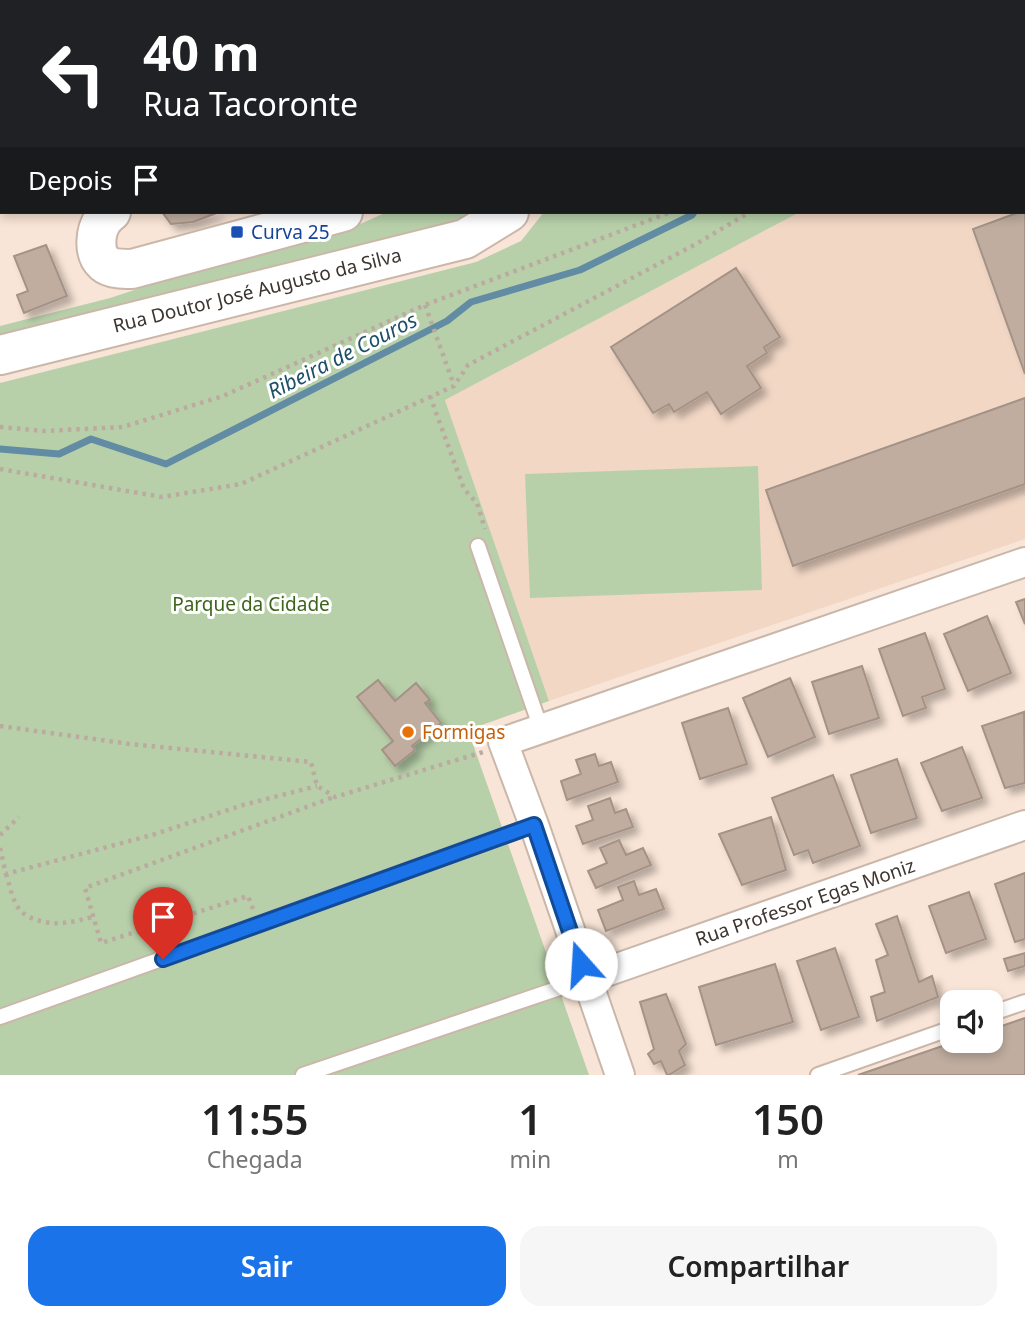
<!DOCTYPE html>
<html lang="pt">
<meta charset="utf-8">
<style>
:root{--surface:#fff;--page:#f6f6f6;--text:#222;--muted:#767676;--accent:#1a73e8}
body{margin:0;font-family:"Noto Sans",sans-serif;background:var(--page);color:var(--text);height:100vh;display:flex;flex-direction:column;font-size:26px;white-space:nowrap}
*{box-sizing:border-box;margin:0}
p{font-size:23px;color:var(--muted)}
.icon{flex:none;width:38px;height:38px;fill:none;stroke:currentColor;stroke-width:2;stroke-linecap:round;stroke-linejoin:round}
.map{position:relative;height:1075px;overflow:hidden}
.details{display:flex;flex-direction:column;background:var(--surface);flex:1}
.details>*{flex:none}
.guide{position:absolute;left:0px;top:0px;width:1026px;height:214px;box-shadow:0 4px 10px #0003;background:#202124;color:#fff;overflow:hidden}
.buttons{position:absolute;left:940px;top:990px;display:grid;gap:14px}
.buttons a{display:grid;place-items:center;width:63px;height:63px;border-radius:14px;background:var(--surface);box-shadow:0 4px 10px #0003;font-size:35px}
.pin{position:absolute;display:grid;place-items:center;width:60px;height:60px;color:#fff;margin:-72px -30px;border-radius:50% 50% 50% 0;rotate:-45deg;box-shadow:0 0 7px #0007}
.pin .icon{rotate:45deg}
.me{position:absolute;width:77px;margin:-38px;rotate:341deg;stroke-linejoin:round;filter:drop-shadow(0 0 5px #0008)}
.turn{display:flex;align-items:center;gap:24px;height:147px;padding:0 28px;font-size:32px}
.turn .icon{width:91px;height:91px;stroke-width:2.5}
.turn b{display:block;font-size:49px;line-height:60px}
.then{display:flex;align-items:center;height:66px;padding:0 28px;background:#0003;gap:14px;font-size:26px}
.eta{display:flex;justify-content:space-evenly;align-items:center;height:119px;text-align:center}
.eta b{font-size:42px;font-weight:600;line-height:49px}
.cta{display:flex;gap:14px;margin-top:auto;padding:14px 28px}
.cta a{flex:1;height:80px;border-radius:21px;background:var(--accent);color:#fff;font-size:28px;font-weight:600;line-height:80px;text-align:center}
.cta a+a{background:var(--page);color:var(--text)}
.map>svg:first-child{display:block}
.built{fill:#f2d7c5}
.green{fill:#b8d0aa}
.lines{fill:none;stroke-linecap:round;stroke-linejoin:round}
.stream{stroke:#618ca3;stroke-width:7}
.building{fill:#c0ada0;stroke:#a59286;stroke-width:2;filter:url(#shadow)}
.lane-casing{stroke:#cab7aa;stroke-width:18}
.street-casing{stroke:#cab7aa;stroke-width:32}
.secondary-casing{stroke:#cab7aa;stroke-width:42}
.path{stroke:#baaa9f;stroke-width:4.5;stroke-dasharray:3.5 5;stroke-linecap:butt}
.lane{stroke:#fff;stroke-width:14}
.street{stroke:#fff;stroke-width:28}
.secondary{stroke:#fff;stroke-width:38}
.route-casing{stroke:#114b97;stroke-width:18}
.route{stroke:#1a73e8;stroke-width:12}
.transit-dot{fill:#1a4fb4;stroke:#fff;stroke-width:2.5}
.food-dot{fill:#e8710a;stroke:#fff;stroke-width:2.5}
.labels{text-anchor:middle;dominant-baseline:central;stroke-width:6;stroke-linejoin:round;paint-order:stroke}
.transit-label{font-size:19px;fill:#164399;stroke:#fff;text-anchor:start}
.street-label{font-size:19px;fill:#3d3530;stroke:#fff}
.park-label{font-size:19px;fill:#3c641a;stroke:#fff}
.food-label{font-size:19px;fill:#c56008;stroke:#fff;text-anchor:start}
.water-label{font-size:21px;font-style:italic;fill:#1c4f68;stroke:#fff}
</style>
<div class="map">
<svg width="1025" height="1075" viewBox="0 0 1025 1075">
<defs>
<filter id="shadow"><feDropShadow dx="6" dy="6" stdDeviation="3.5" flood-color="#0004"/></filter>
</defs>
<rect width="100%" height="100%" fill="#f9e5d7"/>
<path class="built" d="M1025,20v519l-476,162 -104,-301 355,-188h224v-191z"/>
<path class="green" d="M778,0h247v20l-1,1v-19h-250z
M387,212h89l-45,17 -431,111v-14l110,-28 128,-42 111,-27z
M544,212h256l-355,188 104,301 -81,29 121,345h-589v-692l476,-121 45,-21z
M758,466l4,124 -232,8 -5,-124z"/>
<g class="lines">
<path class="stream" d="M955,2l2,-2
M0,449l59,5 32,-15 75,25 281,-143 24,-19 109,-32 112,-55 2,-3"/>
</g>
<path class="building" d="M259,0h33v2h-33z
M448,0h46v2h-46z
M1025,210v164l-52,-145z
M162,212h57l-26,10 -22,2z
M46,245l21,51 -43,17 -7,-18 11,-4 -14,-35z
M736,268l44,69 -16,10 3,6 -20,13 14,22 -40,26 -14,-22 -33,20 -5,-8 -16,9 -42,-66z
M1025,398v86l-232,82 -27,-76z
M1025,599v25l-9,-22z
M987,616l24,57 -43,18 -24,-57z
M925,633l20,56 -23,8 4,11 -23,8 -24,-67z
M862,666l17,52 -50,16 -17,-52z
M790,678l25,59 -47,20 -25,-59z
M378,680l17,21 21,-18 14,17 -5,3 16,20 -29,23 3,4 -20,16 -13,-16 11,-9 -36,-44z
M728,708l19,56 -47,15 -18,-56z
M1024,712l1,71 -20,5 -23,-62z
M962,747l20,51 -40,13 -21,-48z
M595,754l4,12 12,-4 7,20 -51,18 -6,-19 20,-7 -5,-14z
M897,759l20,59 -46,15 -20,-58z
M833,775l27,71 -47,17 -5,-13 -14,5 -22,-57z
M610,798l5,15 11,-4 7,18 -50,17 -7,-18 17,-6 -5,-14z
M771,817l15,53 -44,15 -23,-51z
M619,840l7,15 17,-7 8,17 -55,23 -8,-17 19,-8 -7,-15z
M1025,873v66l-10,3 -20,-58z
M634,881l5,14 17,-6 8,20 -58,22 -8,-21 25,-10 -5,-13z
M969,892l17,47 -40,14 -17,-47z
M897,916l22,66 13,-6 6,21 -61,24 -6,-24 14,-5 -9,-32 12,-5 -12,-31z
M835,948l24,69 -38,13 -24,-69z
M1025,953v13l-17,5 -4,-12z
M775,964l18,58 -77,23 -17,-58z
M666,994l20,50 -7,7 6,14 -16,10h-2l-6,-14 -7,3 -6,-10 6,-5 -14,-47z
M1025,1018v57h-167l99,-34h33v-11z"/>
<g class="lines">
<g class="lane-casing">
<path id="lane" d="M478,546l63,183
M990,1014l35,-12
M0,1017l534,-192
M303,1075l283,-96
M818,1075l134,-47"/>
</g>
<g class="street-casing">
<path id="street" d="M431,0v2
M722,2l4,-2
M586,979l439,-154
M620,1075l-86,-250 -31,-83 522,-180"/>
</g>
<g class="secondary-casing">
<path id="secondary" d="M631,0l2,2
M313,2v-2
M576,2l2,-2
M111,212c-3,2 -6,5 -8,8 -8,11 -10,33 1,43 7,6 19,6 28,6l211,-57
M0,355l465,-116 44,-27"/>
</g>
<path class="path" d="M375,2v-2
M521,2l2,-2
M1024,5l1,-1
M425,305l29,80
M430,396l34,93 13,14 8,26
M0,427l44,4 79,-4 100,-31 202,-91 246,-93
M0,469l162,28 79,-13 213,-98 14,-21 228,-121 54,-32
M0,726l130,18 181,18 6,24 18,11 148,-45
M0,835l19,-18
M0,848l6,26 146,-39 91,-30 74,-19
M6,874c4,11 6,27 14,36 3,4 9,7 14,9 22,8 37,3 59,-2
M253,909l-5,-13 -147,47 -16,-55 249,-91"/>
<use href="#lane" class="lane"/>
<use href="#street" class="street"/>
<use href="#secondary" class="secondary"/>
</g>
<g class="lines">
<g class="route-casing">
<path id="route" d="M163,959l371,-134 47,139"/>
</g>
<use href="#route" class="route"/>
</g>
<rect class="transit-dot" x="230" y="225" width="14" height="14" rx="3.5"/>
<circle class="food-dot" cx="408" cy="732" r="7"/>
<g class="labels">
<g class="transit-label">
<text x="251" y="232">Curva 25</text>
</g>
<g class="street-label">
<text transform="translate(257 290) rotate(-14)">Rua Doutor José Augusto da Silva</text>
<text transform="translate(805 902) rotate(-19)">Rua Professor Egas Moniz</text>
</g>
<g class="park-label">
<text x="251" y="604">Parque da Cidade</text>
</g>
<g class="food-label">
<text x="422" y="732">Formigas</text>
</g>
<g class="water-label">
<text transform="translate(342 355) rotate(-27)">Ribeira de Couros</text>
</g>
</g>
</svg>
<div class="buttons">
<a><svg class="icon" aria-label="sound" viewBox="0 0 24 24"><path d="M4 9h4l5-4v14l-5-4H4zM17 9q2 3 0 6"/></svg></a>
</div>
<div class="pin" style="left:163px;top:959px;background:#d93025"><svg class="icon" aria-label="arrive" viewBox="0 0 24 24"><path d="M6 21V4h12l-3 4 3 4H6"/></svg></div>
<svg class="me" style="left:581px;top:964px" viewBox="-20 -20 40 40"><circle r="19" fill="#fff"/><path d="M0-13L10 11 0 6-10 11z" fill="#1a73e8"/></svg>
<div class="guide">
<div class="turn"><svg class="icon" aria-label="left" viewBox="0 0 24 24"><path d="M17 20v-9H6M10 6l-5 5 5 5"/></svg><div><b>40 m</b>Rua Tacoronte</div></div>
<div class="then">Depois<svg class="icon" aria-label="arrive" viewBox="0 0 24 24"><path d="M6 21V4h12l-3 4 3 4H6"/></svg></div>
</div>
</div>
<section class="details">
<div class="eta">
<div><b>11:55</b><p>Chegada</p></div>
<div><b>1</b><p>min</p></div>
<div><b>150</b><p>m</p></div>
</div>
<div class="cta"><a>Sair</a><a>Compartilhar</a></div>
</section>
